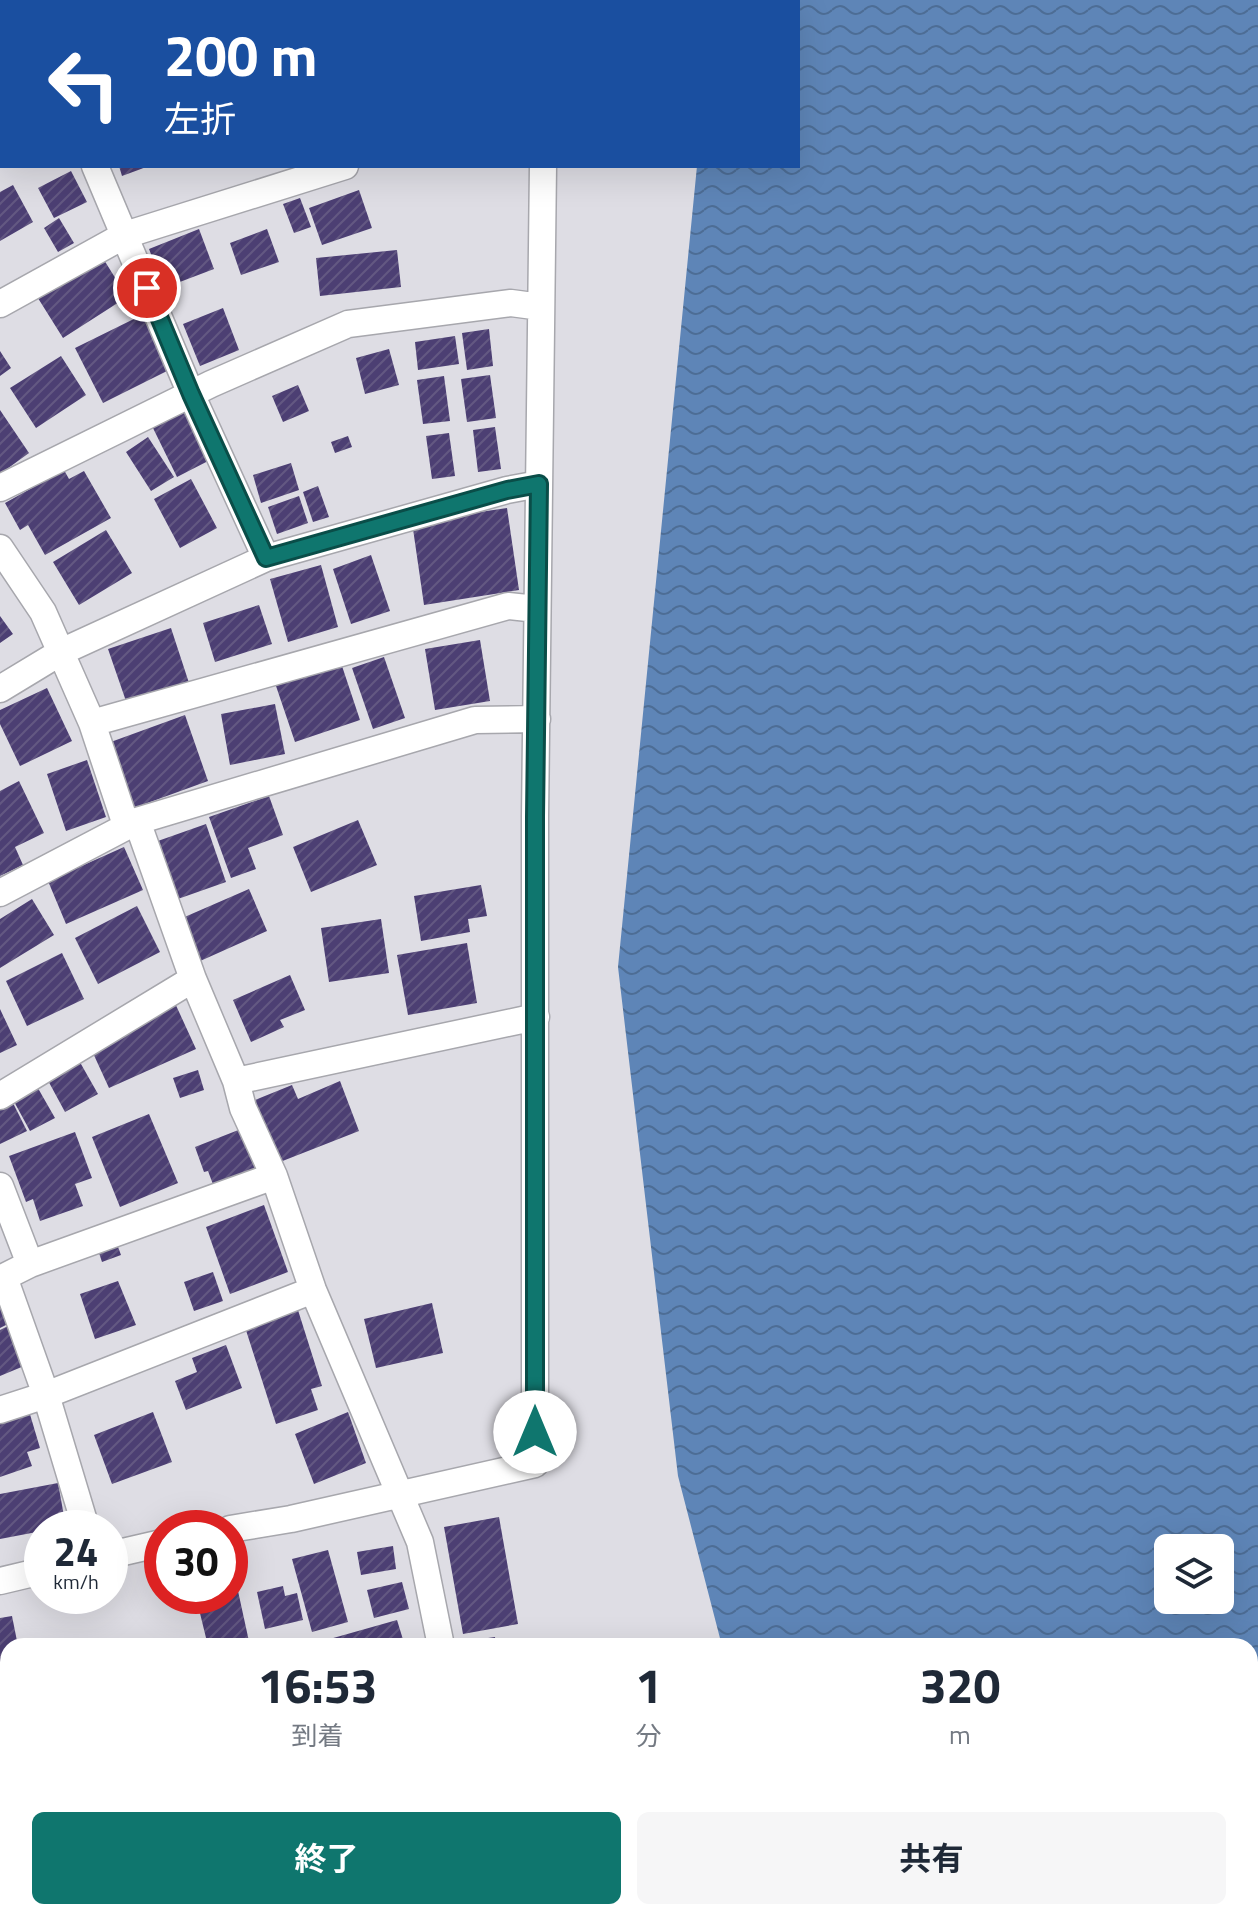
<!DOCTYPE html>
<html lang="ja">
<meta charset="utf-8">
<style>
:root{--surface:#fff;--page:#f6f6f7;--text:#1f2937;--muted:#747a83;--accent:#0f766e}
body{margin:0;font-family:"Titillium Web","Noto Sans JP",sans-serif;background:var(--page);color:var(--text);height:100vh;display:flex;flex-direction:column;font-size:30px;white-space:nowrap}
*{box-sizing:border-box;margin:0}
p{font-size:26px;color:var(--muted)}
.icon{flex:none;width:44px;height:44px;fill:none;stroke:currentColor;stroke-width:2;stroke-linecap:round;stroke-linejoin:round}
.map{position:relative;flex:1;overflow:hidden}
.side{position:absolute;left:0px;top:1638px;width:1258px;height:282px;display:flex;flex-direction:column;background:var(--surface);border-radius:24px 24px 0 0;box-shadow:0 8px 32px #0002}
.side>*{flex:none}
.hud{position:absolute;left:0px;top:0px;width:800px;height:168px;box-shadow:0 8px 32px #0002;background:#1a4fa0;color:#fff;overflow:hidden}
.buttons{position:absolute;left:1154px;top:1534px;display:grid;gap:16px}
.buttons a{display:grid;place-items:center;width:80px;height:80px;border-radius:12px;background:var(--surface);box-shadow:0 8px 32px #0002;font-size:40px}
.speed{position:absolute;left:24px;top:1510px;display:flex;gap:16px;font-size:40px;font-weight:700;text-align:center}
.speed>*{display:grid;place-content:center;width:104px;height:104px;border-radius:50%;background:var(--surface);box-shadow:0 8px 32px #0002;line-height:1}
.speed small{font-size:20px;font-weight:400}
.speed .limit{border:12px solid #d22;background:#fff;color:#111}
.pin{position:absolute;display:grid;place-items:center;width:68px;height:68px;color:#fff;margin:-34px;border:4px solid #fff;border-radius:50%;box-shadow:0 2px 8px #0007}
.me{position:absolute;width:88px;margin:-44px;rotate:0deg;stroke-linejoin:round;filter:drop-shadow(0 0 6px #0008)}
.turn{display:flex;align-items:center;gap:28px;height:168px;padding:0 32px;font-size:36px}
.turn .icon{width:104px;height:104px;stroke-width:2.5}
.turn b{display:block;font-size:56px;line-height:68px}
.eta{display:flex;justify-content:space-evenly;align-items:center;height:136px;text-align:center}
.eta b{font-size:48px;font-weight:700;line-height:56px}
.button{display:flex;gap:16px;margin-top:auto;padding:16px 32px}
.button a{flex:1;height:92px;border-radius:12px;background:var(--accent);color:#fff;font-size:32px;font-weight:700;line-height:92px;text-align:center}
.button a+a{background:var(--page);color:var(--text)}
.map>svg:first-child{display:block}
.water{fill:url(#water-waves);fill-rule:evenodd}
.building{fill:url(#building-hatch)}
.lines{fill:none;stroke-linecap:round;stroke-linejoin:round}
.minor-casing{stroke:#a7a7ad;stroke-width:29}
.minor{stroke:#fff;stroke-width:26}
.route-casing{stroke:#0a4d48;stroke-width:20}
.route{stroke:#0f766e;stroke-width:14}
</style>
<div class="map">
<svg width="1258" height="1919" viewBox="0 0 1258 1919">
<defs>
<pattern id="water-waves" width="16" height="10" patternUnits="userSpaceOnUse" patternTransform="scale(2)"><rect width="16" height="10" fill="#5e85b7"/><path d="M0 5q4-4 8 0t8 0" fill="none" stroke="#4d6d95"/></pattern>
<pattern id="building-hatch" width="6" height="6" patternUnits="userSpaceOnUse" patternTransform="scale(2)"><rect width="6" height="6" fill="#4c3f73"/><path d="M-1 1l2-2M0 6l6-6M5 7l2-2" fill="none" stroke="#635882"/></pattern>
</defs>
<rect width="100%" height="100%" fill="#dedde4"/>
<path class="water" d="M711,0h547v1919h-379l-3,-7h374v-266h-528l-44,-170 -60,-509 79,-801h101v-164zM1168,1548h52v52h-52z"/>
<path class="building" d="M119,166h30l-27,10z
M71,171l16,31 -33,16 -16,-30z
M13,185l20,37 -33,19v-49z
M359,190l13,38 -50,17 -13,-37z
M300,198l11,29 -17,6 -11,-29z
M59,218l15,25 -16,9 -14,-24z
M199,229l15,40 -50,19 -15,-39z
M267,229l12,33 -38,13 -11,-32z
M397,250l4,37 -81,9 -4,-38z
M101,255l26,42 -64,41 -27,-43z
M223,308l16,42 -39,16 -17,-42z
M144,314l27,55 -68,34 -28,-55z
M489,329l4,37 -26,4 -5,-37z
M455,336l4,28 -41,6 -3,-28z
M389,349l10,36 -34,9 -9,-36z
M0,351l11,17 -11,8z
M61,356l25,39 -50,33 -26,-40z
M490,375l6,43 -29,4 -6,-43z
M444,376l6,45 -27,3 -6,-44z
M298,385l11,26 -26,11 -11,-26z
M187,409l25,50 -35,18 -25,-51z
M0,410l29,43 -29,21z
M495,427l6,42 -23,3 -5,-42z
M449,433l6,43 -23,3 -6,-43z
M348,436l4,11 -17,6 -4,-11z
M148,437l26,40 -23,14 -25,-39z
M291,463l8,27 -38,13 -8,-28z
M64,470l5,9 15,-8 27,47 -66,37 -17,-30 -8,5 -15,-27z
M191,479l26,49 -37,20 -26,-49z
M318,486l11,31 -16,5 -10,-30z
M299,496l9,27 -31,11 -9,-27z
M507,508l12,82 -95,15 -12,-83z
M106,530l26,43 -53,32 -26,-43z
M371,555l19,56 -39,13 -18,-55z
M321,565l17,62 -50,15 -18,-63z
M259,605l13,39 -57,18 -12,-39z
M0,616l13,18 -13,9z
M171,628l18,55 -62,21 -19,-55z
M480,640l10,61 -55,9 -10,-61z
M384,657l21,61 -32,11 -21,-61z
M341,663l19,57 -65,22 -19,-56z
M47,688l25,53 -52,25 -20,-42v-14z
M275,704l10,50 -55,11 -9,-51z
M185,715l23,66 -77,28 -23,-66z
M87,760l19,57 -40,14 -19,-57z
M19,781l25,52 -29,14 8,18 -23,11v-85z
M269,796l14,39 -35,13 8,21 -25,9 -22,-61z
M358,820l19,45 -66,27 -18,-45z
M206,824l20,58 -51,18 -20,-58z
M124,847l19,43 -77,34 -18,-43z
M481,885l6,31 -19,3 2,13 -49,9 -7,-45z
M249,889l18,42 -69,31 -18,-43z
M32,899l22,36 -54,33v-49z
M137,906l23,46 -62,32 -23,-46z
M381,919l8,54 -60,9 -8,-54z
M467,943l10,60 -69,12 -11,-60z
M62,953l22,46 -57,27 -21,-45z
M290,975l15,35 -25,10 4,7 -33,15 -18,-42z
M174,1001l22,48 -87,39 -22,-48z
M0,1009l17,36 -17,8z
M77,1057l21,37 -33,18 -20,-37z
M198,1070l6,20 -24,8 -7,-20z
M340,1081l19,50 -79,31 -25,-62 37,-15 6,14z
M35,1083l20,35 -25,13 -19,-35z
M11,1099l16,32 -27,13v-40z
M149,1114l29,69 -58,24 -28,-70z
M241,1129l16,43 -43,15 -6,-16 -4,1 -9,-25z
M75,1132l17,46 -17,6 8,22 -43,15 -7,-22 -7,3 -17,-46z
M264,1205l24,67 -58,22 -24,-67z
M117,1244l4,11 -19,7 -4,-12z
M213,1272l10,29 -29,10 -10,-29z
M118,1281l18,44 -41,14 -15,-45z
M432,1303l11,50 -67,15 -12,-49z
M0,1305l8,19 -8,4z
M297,1307l25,79 -11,3 7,21 -42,14 -32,-100z
M8,1326l16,40 -24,10v-46z
M226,1345l16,43 -56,22 -11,-29 22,-9 -5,-14z
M29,1411l11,37 -13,4 5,14 -32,11v-56z
M153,1412l19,50 -60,22 -18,-49z
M348,1412l18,51 -52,21 -19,-50z
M58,1483l8,44 -24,1v3l-42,8v-45z
M499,1517l19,107 -55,10 -19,-107z
M393,1546l3,23 -35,6 -4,-23z
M328,1550l20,72 -36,10 -20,-73z
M402,1582l7,27 -35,9 -7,-28z
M283,1586l2,10 12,-3 6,27 -38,9 -8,-37z
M238,1591l12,55h-42l-11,-45 33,-5v-3z
M12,1616l6,30h-10v25l-8,2v-55z
M397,1620l8,26h-92l-1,-2z
M495,1637l1,9h-21l-1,-6z
M234,1912h48l-11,4 1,3h-35z
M380,1912h37l2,7h-59z"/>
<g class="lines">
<g class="minor-casing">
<path id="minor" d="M14,0l1,2
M138,2l4,-2
M544,2v-2
M0,84l2,-1
M95,166l96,228 75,164
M0,304l125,-69 220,-69
M0,488l211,-104 137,-60 163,-21 30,4
M0,548l43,64 49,111 34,102
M0,689l61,-37 205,-94 241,-68 32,-6
M92,723l416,-117 29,3
M137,821l56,158 43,102 7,27 31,68 39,114 107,252 21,104
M0,893l137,-72 338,-101 62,-1
M236,1081l300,-64
M0,1096l193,-117
M0,1186l30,78
M4,1277l42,118 40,133
M0,1279l30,-15 244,-88
M0,1410l46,-15 267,-105
M230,1529l61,-10 244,-55v-647l8,-651
M110,1555l52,-12
M0,1581l42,-10
M443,1912l2,7"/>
</g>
<use href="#minor" class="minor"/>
</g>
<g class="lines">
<g class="route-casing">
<path id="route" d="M147,288l44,106 75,164 241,-68 32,-6 -4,333v615"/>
</g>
<use href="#route" class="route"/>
</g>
</svg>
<div class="buttons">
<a><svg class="icon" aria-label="layers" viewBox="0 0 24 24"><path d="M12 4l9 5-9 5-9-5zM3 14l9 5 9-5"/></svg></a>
</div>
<div class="speed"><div>24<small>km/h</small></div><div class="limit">30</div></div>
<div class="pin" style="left:147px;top:288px;background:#d93025"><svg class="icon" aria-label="arrive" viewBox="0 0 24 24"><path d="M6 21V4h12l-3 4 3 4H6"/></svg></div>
<svg class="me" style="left:535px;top:1432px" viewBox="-20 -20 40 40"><circle r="19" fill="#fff"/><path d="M0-13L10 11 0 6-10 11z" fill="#0f766e"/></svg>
<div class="hud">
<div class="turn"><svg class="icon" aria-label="left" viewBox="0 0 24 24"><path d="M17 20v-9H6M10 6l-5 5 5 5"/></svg><div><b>200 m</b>左折</div></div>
</div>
<section class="side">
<div class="eta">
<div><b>16:53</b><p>到着</p></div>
<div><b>1</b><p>分</p></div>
<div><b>320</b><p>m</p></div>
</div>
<div class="button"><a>終了</a><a>共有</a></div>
</section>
</div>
